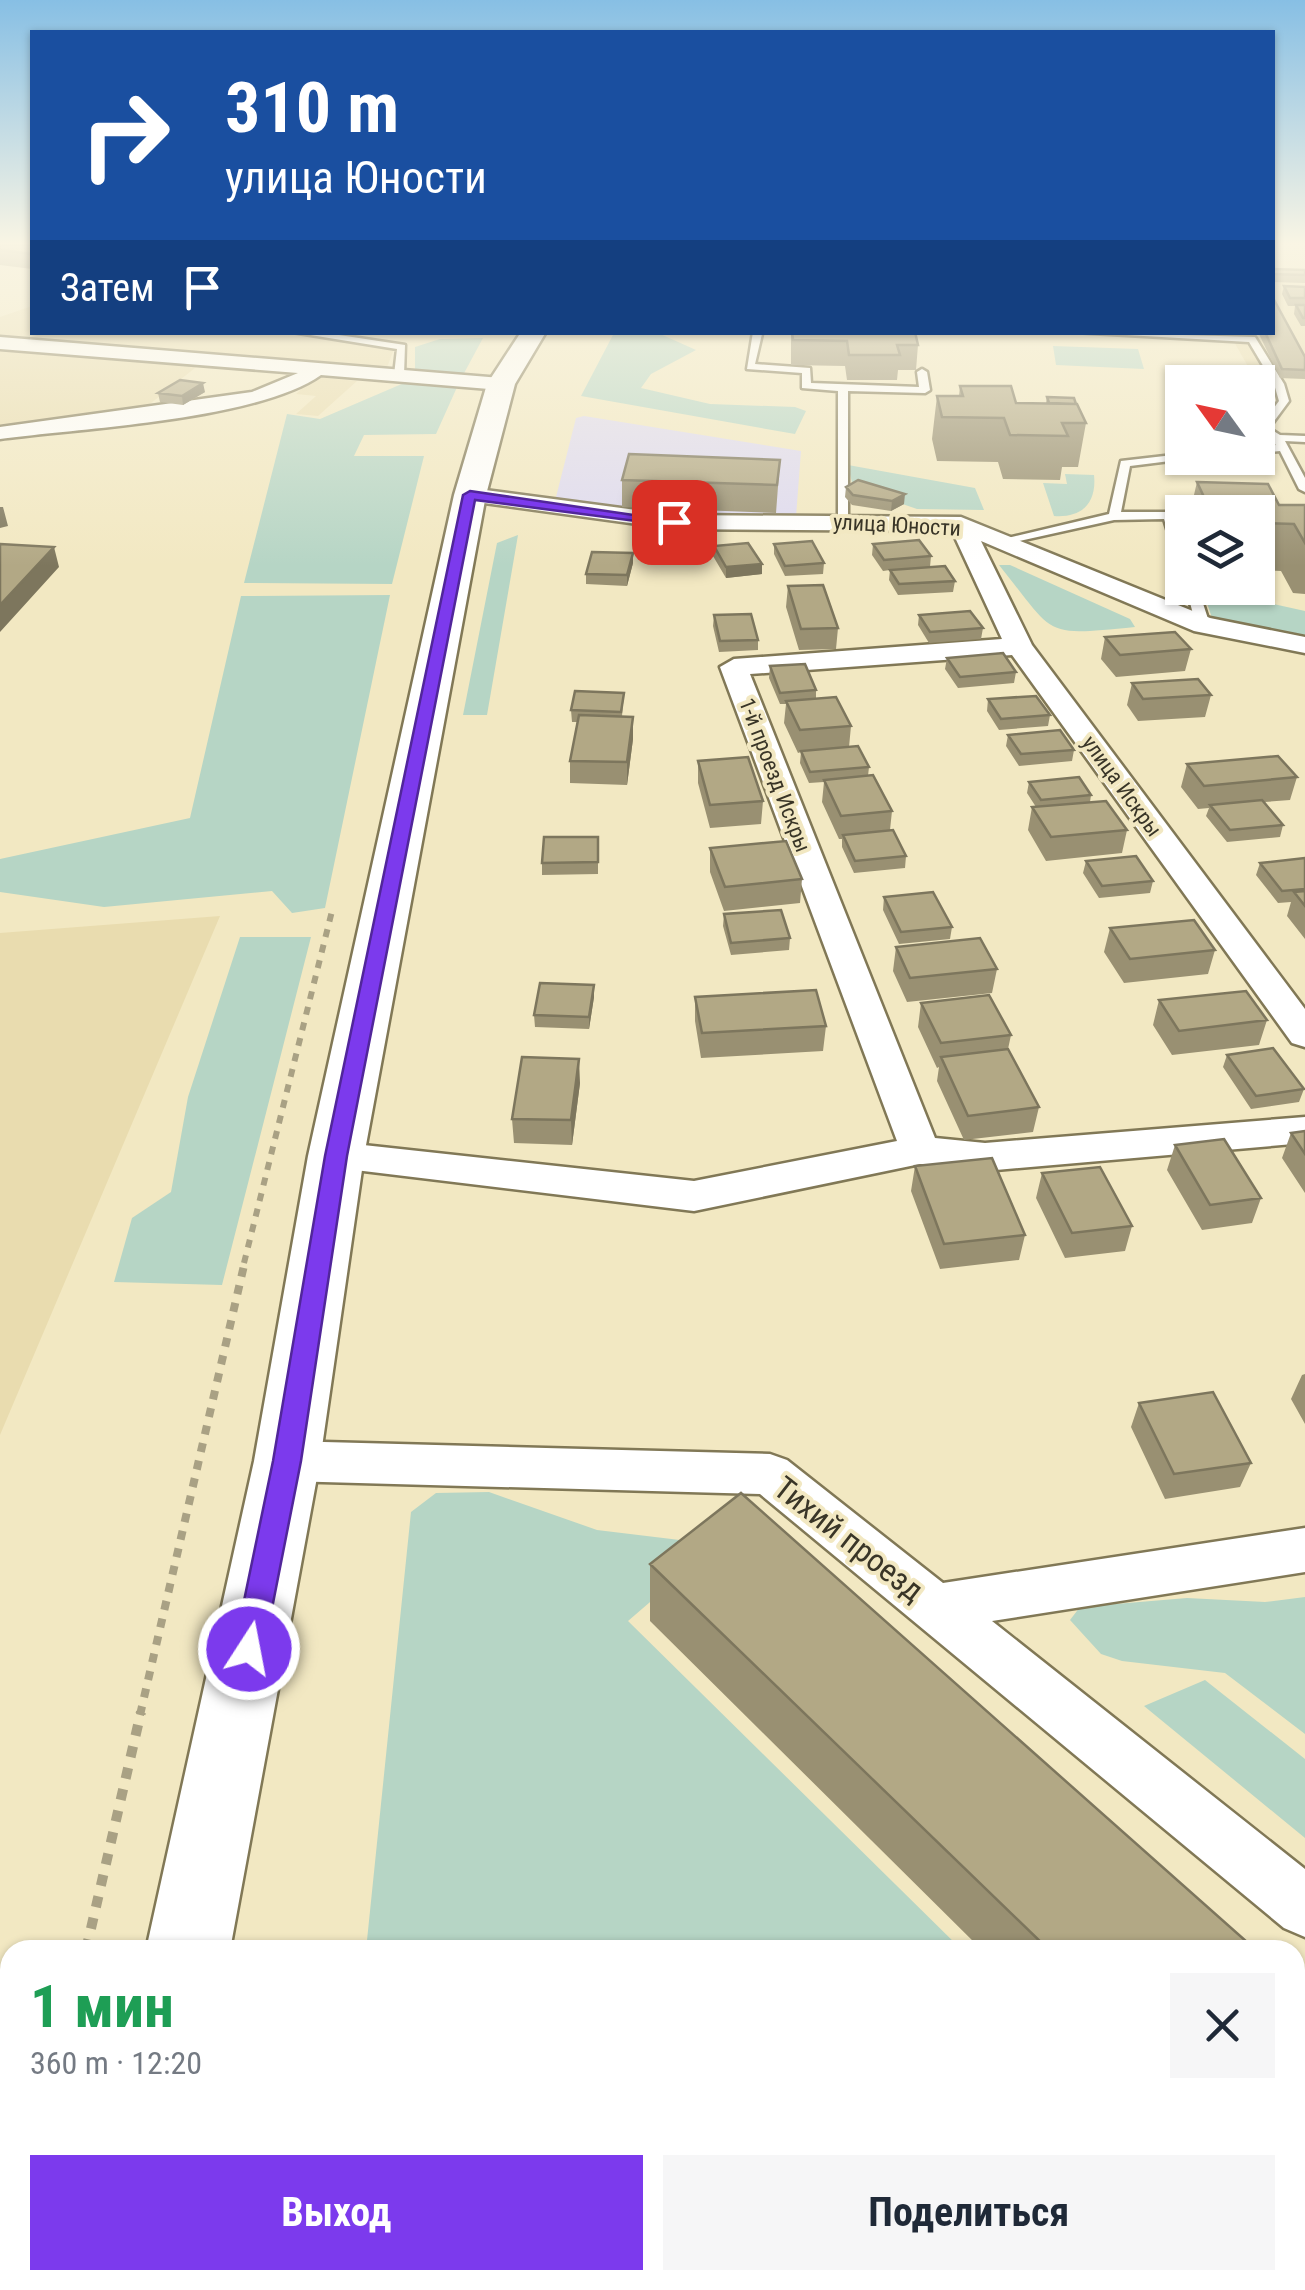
<!DOCTYPE html>
<html lang="ru">
<meta charset="utf-8">
<style>
:root{--surface:#fff;--page:#f6f6f7;--text:#1f2937;--muted:#747a83;--accent:#7c3aed}
body{margin:0;font-family:"Roboto Condensed",sans-serif;background:var(--page);color:var(--text);height:100vh;display:flex;flex-direction:column;font-size:38px;white-space:nowrap}
*{box-sizing:border-box;margin:0}
p{font-size:32px;color:var(--muted)}
.icon{flex:none;width:55px;height:55px;fill:none;stroke:currentColor;stroke-width:2;stroke-linecap:round;stroke-linejoin:round}
.map{position:relative;flex:1;overflow:hidden}
.sheet{position:absolute;left:0px;top:1940px;width:1305px;height:350px;display:flex;flex-direction:column;background:var(--surface);border-radius:30px 30px 0 0;box-shadow:0 2px 8px #0004}
.sheet>*{flex:none}
.guide{position:absolute;left:30px;top:30px;width:1245px;height:305px;border-radius:0px;box-shadow:0 2px 8px #0004;background:#1a4fa0;color:#fff;overflow:hidden}
.needle{width:65px;rotate:303deg}
.controls{position:absolute;left:1165px;top:365px;display:grid;gap:20px}
.controls a{display:grid;place-items:center;width:110px;height:110px;border-radius:0px;background:var(--surface);box-shadow:0 2px 8px #0004;font-size:50px}
.pin{position:absolute;display:grid;place-items:center;width:85px;height:85px;color:#fff;margin:-42px;border-radius:20px;box-shadow:0 5px 15px #0006}
.me{position:absolute;width:110px;margin:-55px;rotate:11deg;stroke-linejoin:round;filter:drop-shadow(0 0 8px #0008)}
.turn{display:flex;align-items:center;gap:35px;height:210px;padding:0 30px;font-size:45px}
.turn .icon{width:130px;height:130px;stroke-width:2.5}
.turn b{display:block;font-size:70px;line-height:85px}
.then{display:flex;align-items:center;height:95px;padding:0 30px;background:#0003;gap:20px;font-size:38px}
.round{display:grid;place-items:center;flex:none;width:105px;height:105px;border-radius:0px;background:var(--page)}
.overview{display:flex;align-items:center;justify-content:space-between;height:170px;padding:0 30px}
h1{font-size:60px;font-weight:700;line-height:75px;color:#1e9e55}
.action{display:flex;gap:20px;margin-top:auto;padding:20px 30px}
.action a{flex:1;height:115px;border-radius:0px;background:var(--accent);color:#fff;font-size:40px;font-weight:700;line-height:115px;text-align:center}
.action a+a{background:var(--page);color:var(--text)}
.map>svg:first-child{display:block}
.commercial{fill:#dedaf0}
.built{fill:#e9dcaf}
.green{fill:#b6d5c5}
.lines{fill:none;stroke-linecap:round;stroke-linejoin:round}
.service-casing{stroke:#817856;stroke-width:5}
.minor-casing{stroke:#817856;stroke-width:5}
.secondary-casing{stroke:#817856;stroke-width:5}
.path-far3{stroke:#a9a184;stroke-width:2.5;stroke-dasharray:4 4;stroke-linecap:butt}
.path-far2{stroke:#a9a184;stroke-width:6;stroke-dasharray:8 8;stroke-linecap:butt}
.path-far1{stroke:#a9a184;stroke-width:8;stroke-dasharray:9 9;stroke-linecap:butt}
.path{stroke:#a9a184;stroke-width:10;stroke-dasharray:11 11;stroke-linecap:butt}
.service{fill:#fff;fill-rule:evenodd}
.minor{fill:#fff;fill-rule:evenodd}
.secondary{fill:#fff;fill-rule:evenodd}
.wall{fill:#999072}
.shaded-wall{fill:#7d765d}
.building{fill:#b2a885;stroke:#7d765d;stroke-width:2.5}
.route{fill:#7c3aed;stroke:#51269a;stroke-width:2.5}
.labels{text-anchor:middle;dominant-baseline:central;stroke-width:8;stroke-linejoin:round;paint-order:stroke}
.far-street-label{font-size:22px;fill:#393527;stroke:#f2e8c2}
.near-street-label{font-size:32px;fill:#393527;stroke:#f2e8c2}
</style>
<div class="map">
<svg width="1305" height="2290" viewBox="0 0 1305 2290">
<rect width="100%" height="100%" fill="#f2e8c2"/>
<path class="commercial" d="M584,416l217,35 -5,66 -177,-7 -64,-9 21,-83z"/>
<path class="built" d="M1273,270h32v109l-51,-2 -25,-44 43,-1z
M32,306v26h238l124,17 -8,21 -386,-32v-21z
M0,349l200,15 -64,51 -136,16z
M315,377l42,4 -39,35 -22,-2 20,-18 -20,-2z
M220,916l-220,519v-502z"/>
<path class="green" d="M614,333h44l38,17 -45,24 -10,14 69,16 85,3 11,4 -11,23 -214,-38z
M483,338l-21,39 -47,-4v-26l25,-8z
M1053,346l85,3 6,20 -88,-4z
M404,383l54,2 -22,49 -72,1 -10,21h70l-32,128 -148,-1 43,-169 33,5z
M848,465l127,23 9,22 -67,-1 -64,-22z
M1065,474l29,1c3,28 -12,43 -40,41l-11,-33 24,1z
M518,535l-31,180h-24l34,-172z
M999,565h11l120,54 5,8c-94,9 -78,10 -136,-62z
M1202,588l103,23v29l-92,-19z
M390,595l-65,313 -33,5 -20,-22 -168,16 -104,-15v-33l190,-41 51,-222z
M240,937h71l-89,348 -108,-3 18,-64 39,-26 17,-95z
M489,1492l108,38 91,11 19,12 -79,68 334,329h-596l45,-438 25,-19z
M1305,1597v137l-80,-61 -103,-12 -21,-7 -31,-34 10,-13 107,-9 78,4z
M1205,1680l100,79v79l-161,-132z
M1295,2278l10,12h-973l1,-10z"/>
<g class="lines">
<g class="service-casing">
<path id="service" d="M292,332h27l86,13 -1,30 -5,3 -5,-3 3,-26z
M753,332l9,2 -7,30 55,4 1,15 108,4 -2,-15 5,-3 5,3 3,18 -5,3 -77,-2v132l-10,-2v-130l-36,-3v-15l-55,-4z
M1074,332l181,5 29,47 5,17 -20,27 11,7 25,1v6l-20,-1 20,37v14l-6,-3 -19,-38 -22,2v-6l18,-2 -18,-16 21,-28 -5,-17 -25,-42z
M1182,454l4,5 -56,7 -9,46h65h-4v6l-6,1 6,21v22l-6,-4 -12,-39 -50,1 -113,25 -6,-4 114,-27 12,-53z
M1186,588h12l12,37 -2,3 -12,-3z"/>
</g>
<g class="minor-casing">
<path id="minor" d="M0,337l501,41 10,6 -10,6 -180,-15c-64,45 -238,53 -321,64v-12l252,-35 46,-19 -298,-24z
M470,488l204,27 287,2 249,101 95,19v16l-111,-22 -213,-90 51,104 273,364v38l-13,-4 -280,-388 -262,19 185,464 50,5 320,-26v26l-320,28 -65,-7 -226,47 -372,-45 -6,-10 6,-10 14,-4 358,39 203,-40 -177,-474 14,-8 268,-20 -50,-108 -278,-2 -212,-29 -3,-5z
M287,1441l483,13 17,6 156,123 362,-55v44l-313,49 313,248v68l-21,-9 -524,-434 -473,-13 -17,-6 -7,-14 7,-14z"/>
</g>
<g class="secondary-casing">
<path id="secondary" d="M521,332h25l-31,52 -29,111 -122,661 -44,305 -90,489h-84l108,-489 54,-305 146,-661 33,-111z
M74,2280h96l-2,10h-96z"/>
</g>
<path class="path-far3" d="M677,332h30"/>
<path class="path-far2" d="M244,1263l88,-352"/>
<path class="path-far1" d="M140,1715l105,-454"/>
<path class="path" d="M86,1950l55,-238
M8,2290l2,-11"/>
<use href="#service" class="service"/>
<use href="#minor" class="minor"/>
<use href="#secondary" class="secondary"/>
</g>
<path class="wall" d="M0,245h32v24l-32,-4z
M1272,269l33,1v13l-33,-1z
M1284,286l21,1v39h-4l-7,-12 1,-8h-7l-6,-12z
M791,332h124l3,13 -2,25h-18l-1,10h-50l-2,-14 -54,-1z
M1258,332h14l33,25v22l-25,-1z
M960,386l56,17h30l1,-6 39,26 -8,44h-16l-2,13 -57,-1 -5,-17 -61,-1 -5,-22 5,-43h22z
M205,392l-22,13 -23,-3 -2,-9z
M780,460l-4,53 -154,-6v-27z
M1197,482l82,23h26v89l-12,-1 -12,-22 -23,-1v-58h-68z
M846,487l58,17 -13,7 -39,-6 -7,-8z
M774,544l50,19 -1,11 -38,2 -11,-22z
M873,544l58,12 -1,11 25,14 -2,11 -55,3 -9,-15 1,-10 -7,1 -11,-16z
M714,546l48,28 -36,4 -13,-22z
M633,563l-6,23 -41,-2v-10z
M788,586l50,42 -2,21 -37,1 -13,-43z
M714,615l44,25v10l-39,2 -6,-26z
M919,615l64,13 -2,11 -52,4 -11,-18z
M1105,637l86,12 -6,22 -69,6 -15,-18z
M947,658l69,14 -2,11 -56,5 -13,-19z
M770,666l46,24v9l35,27 -2,21 20,20 -1,9 24,35 -2,19 16,26 -1,12 -51,5 -12,-26v-8h-3l-17,-37 2,-20 -15,1 -9,-20 1,-11 -3,1 -14,-30 2,-19h-6l-11,-26z
M1132,683l79,12 -6,22 -67,4 -11,-16z
M624,693l-2,23 11,23 -6,46 -57,-2v-22l7,-39h-5l-1,-12z
M988,699l62,16 -2,11 -49,4 -12,-19z
M1008,735l66,15 -2,11 -53,5 -13,-20z
M698,761l65,40 -2,23 -51,4 -12,-45z
M1187,764l110,13 -7,23 -25,2 18,23 -3,12 -53,5 -21,-26 3,-8 -11,1 -17,-22z
M1029,782l62,13 -1,7 37,28 -5,23 -76,8 -18,-31 4,-23h4l-9,-14z
M598,837v37l-56,1v-12z
M710,848l92,31 -2,24 -76,8 -14,-39z
M1305,858v81l-18,-23 4,-14 -13,1 -22,-28 4,-12z
M1086,861l67,20 -3,12 -51,5 -16,-25z
M884,897l68,30 -2,12 -51,5 -16,-34z
M724,914l66,24 -1,12 -58,5 -8,-29z
M1110,928l105,22 -7,24 -84,9 -20,-31z
M896,947l101,22 -5,24 -85,9 -14,-31z
M594,985v12l-5,32 -54,-2 -1,-12z
M695,997l131,29 -3,25 -122,7 -6,-37z
M1159,1000l108,20 -8,25 -87,10 -19,-30z
M921,1003l90,32 -3,14 31,58 -6,25 -69,8 -27,-59 2,-14 -2,1 -19,-41z
M1227,1055l77,34 -5,13 -48,7 -28,-42z
M580,1083l-8,62 -58,-2 -2,-24z
M1305,1131v62l-23,-35 9,-25z
M1175,1145l86,53 -9,25 -50,7 -35,-60z
M915,1166l110,69 -6,25 -79,9 -29,-78z
M1042,1173l90,53 -7,25 -60,7 -29,-60z
M1305,1374v50l-14,-25 11,-24z
M1139,1403l112,60 -11,24 -75,12 -34,-72z
M650,1564l606,386h-274l-332,-329z
M1295,1984l10,9v278l-10,-10z"/>
<path class="shaded-wall" d="M203,383l2,9 -22,13 -1,-9z
M905,494l-1,10 -13,7 1,-10z
M0,507h3l5,19 -8,2z
M54,547l5,20 -59,65v-27z
M633,553v10l-6,23v-11z
M762,564v10l-36,4v-11z
M633,717v22l-6,46v-23z
M594,985v12l-5,32v-12z
M579,1059l1,24 -8,62 -1,-25z"/>
<path class="building" d="M0,245h32v9l-32,-4z
M1272,269l33,1v5l-33,-1z
M1284,286l21,1v11h-15z
M1272,296l33,61v13l-23,-1 -17,-37h7z
M1296,305h9v13h-2z
M792,332h123l3,13h-21l3,10h-51l-2,-14 -54,-1z
M180,380l23,3 -21,13 -24,-3z
M960,386h51l5,17 61,1 9,19h-24l6,13 -58,-1 -6,-17 -62,-1 -5,-21h26z
M1047,397l27,1 2,6 -27,-1z
M629,454l151,6 -3,25 -155,-5z
M858,480l47,14 -13,7 -39,-6 -7,-8z
M1197,482l71,2 11,21h26v38l-11,-19 -36,-1v-11h-47z
M919,540l12,16 -47,4 -11,-16z
M812,541l12,22 -39,3 -11,-22z
M748,543l14,21 -36,3 -12,-21z
M0,544l54,3 -54,58z
M592,552l41,1 -6,22 -41,-1z
M945,566l10,15 -56,3 -9,-14z
M823,585l15,43 -37,1 -13,-43z
M970,611l13,17 -53,4 -11,-17z
M751,614l7,26 -38,1 -6,-26z
M1175,632l16,17 -71,6 -15,-18z
M1003,653l13,19 -56,5 -13,-19z
M805,664l11,26 -36,3 -10,-27z
M1198,679l13,16 -68,4 -11,-16z
M575,691l49,2 -3,19 -50,-2z
M1036,696l14,19 -49,4 -13,-20z
M836,697l15,29 -51,4 -14,-29z
M579,715l54,2 -6,45 -57,-1z
M1060,730l14,20 -53,4 -13,-19z
M858,746l11,21 -59,5 -9,-21z
M1278,756l19,21 -93,9 -17,-22z
M748,757l15,44 -53,4 -12,-44z
M873,775l19,36 -51,5 -17,-36z
M1079,777l12,18 -50,5 -12,-18z
M1262,800l21,25 -53,5 -20,-25z
M1106,801l21,29 -76,7 -19,-30z
M893,830l13,26 -51,5 -12,-26z
M544,837h54v25l-56,1z
M786,841l16,38 -77,8 -15,-39z
M1136,856l17,25 -51,5 -16,-25z
M1305,858v31l-23,2 -22,-28z
M1305,891v15l-11,-14z
M933,892l19,35 -51,5 -17,-35z
M781,910l9,28 -59,5 -7,-29z
M1194,920l21,30 -85,9 -20,-31z
M980,938l17,31 -87,9 -14,-31z
M540,983l54,2 -5,32 -55,-2z
M816,990l10,36 -124,7 -7,-36z
M1246,991l21,29 -88,11 -20,-31z
M989,995l22,40 -70,8 -20,-40z
M1273,1048l31,41 -48,7 -29,-41z
M1008,1049l31,58 -71,9 -27,-59z
M522,1057l57,2 -8,61 -59,-1z
M1305,1131v23l-14,-21z
M1224,1139l37,59 -51,7 -35,-60z
M992,1158l33,77 -81,9 -29,-78z
M1100,1167l32,59 -60,7 -30,-60z
M1213,1392l38,71 -77,11 -35,-71z
M741,1493l515,457h-207l-399,-386z
M1295,1984l10,9v203l-10,-9z"/>
<linearGradient id="sky" x2="0" y2="1"><stop stop-color="#87bfe4"/><stop offset="0.43" stop-color="#f9f5e4"/><stop offset="1" stop-color="#f9f5e4" stop-opacity="0"/></linearGradient>
<rect width="1305" height="566" fill="url(#sky)"/>
<path class="route" d="M470,491l211,31 -7,4 -199,-26 -128,656 -46,305 -37,188 -4,10 -11,4 -11,-4 -4,-10 39,-188 52,-305 138,-661z"/>
<g class="labels">
<g class="far-street-label">
<text transform="translate(897 525) rotate(3)">улица Юности</text>
<text transform="translate(775 775) rotate(69)">1-й проезд Искры</text>
<text transform="translate(1122 786) rotate(54)">улица Искры</text>
</g>
<g class="near-street-label">
<text transform="translate(849 1539) rotate(38)">Тихий проезд</text>
</g>
</g>
</svg>
<div class="controls">
<a><svg class="needle" viewBox="-14 -14 28 28"><path d="M0-13l5 13h-10z" fill="#e53935"/><path d="M0 13l5-13h-10z" fill="#747a83"/></svg></a>
<a><svg class="icon" aria-label="layers" viewBox="0 0 24 24"><path d="M12 4l9 5-9 5-9-5zM3 14l9 5 9-5"/></svg></a>
</div>
<div class="pin" style="left:674px;top:522px;background:#d93025"><svg class="icon" aria-label="arrive" viewBox="0 0 24 24"><path d="M6 21V4h12l-3 4 3 4H6"/></svg></div>
<svg class="me" style="left:249px;top:1649px" viewBox="-20 -20 40 40"><circle r="17" fill="#7c3aed" stroke="#fff" stroke-width="3"/><path d="M0-11L8 9 0 5-8 9z" fill="#fff"/></svg>
<div class="guide">
<div class="turn"><svg class="icon" aria-label="right" viewBox="0 0 24 24"><path d="M7 20v-9h11M14 6l5 5-5 5"/></svg><div><b>310 m</b>улица Юности</div></div>
<div class="then">Затем<svg class="icon" aria-label="arrive" viewBox="0 0 24 24"><path d="M6 21V4h12l-3 4 3 4H6"/></svg></div>
</div>
<section class="sheet">
<div class="overview"><div><h1>1 мин</h1><p>360 m · 12:20</p></div><a class="round"><svg class="icon" aria-label="close" viewBox="0 0 24 24"><path d="M6 6l12 12M18 6L6 18"/></svg></a></div>
<div class="action"><a>Выход</a><a>Поделиться</a></div>
</section>
</div>
